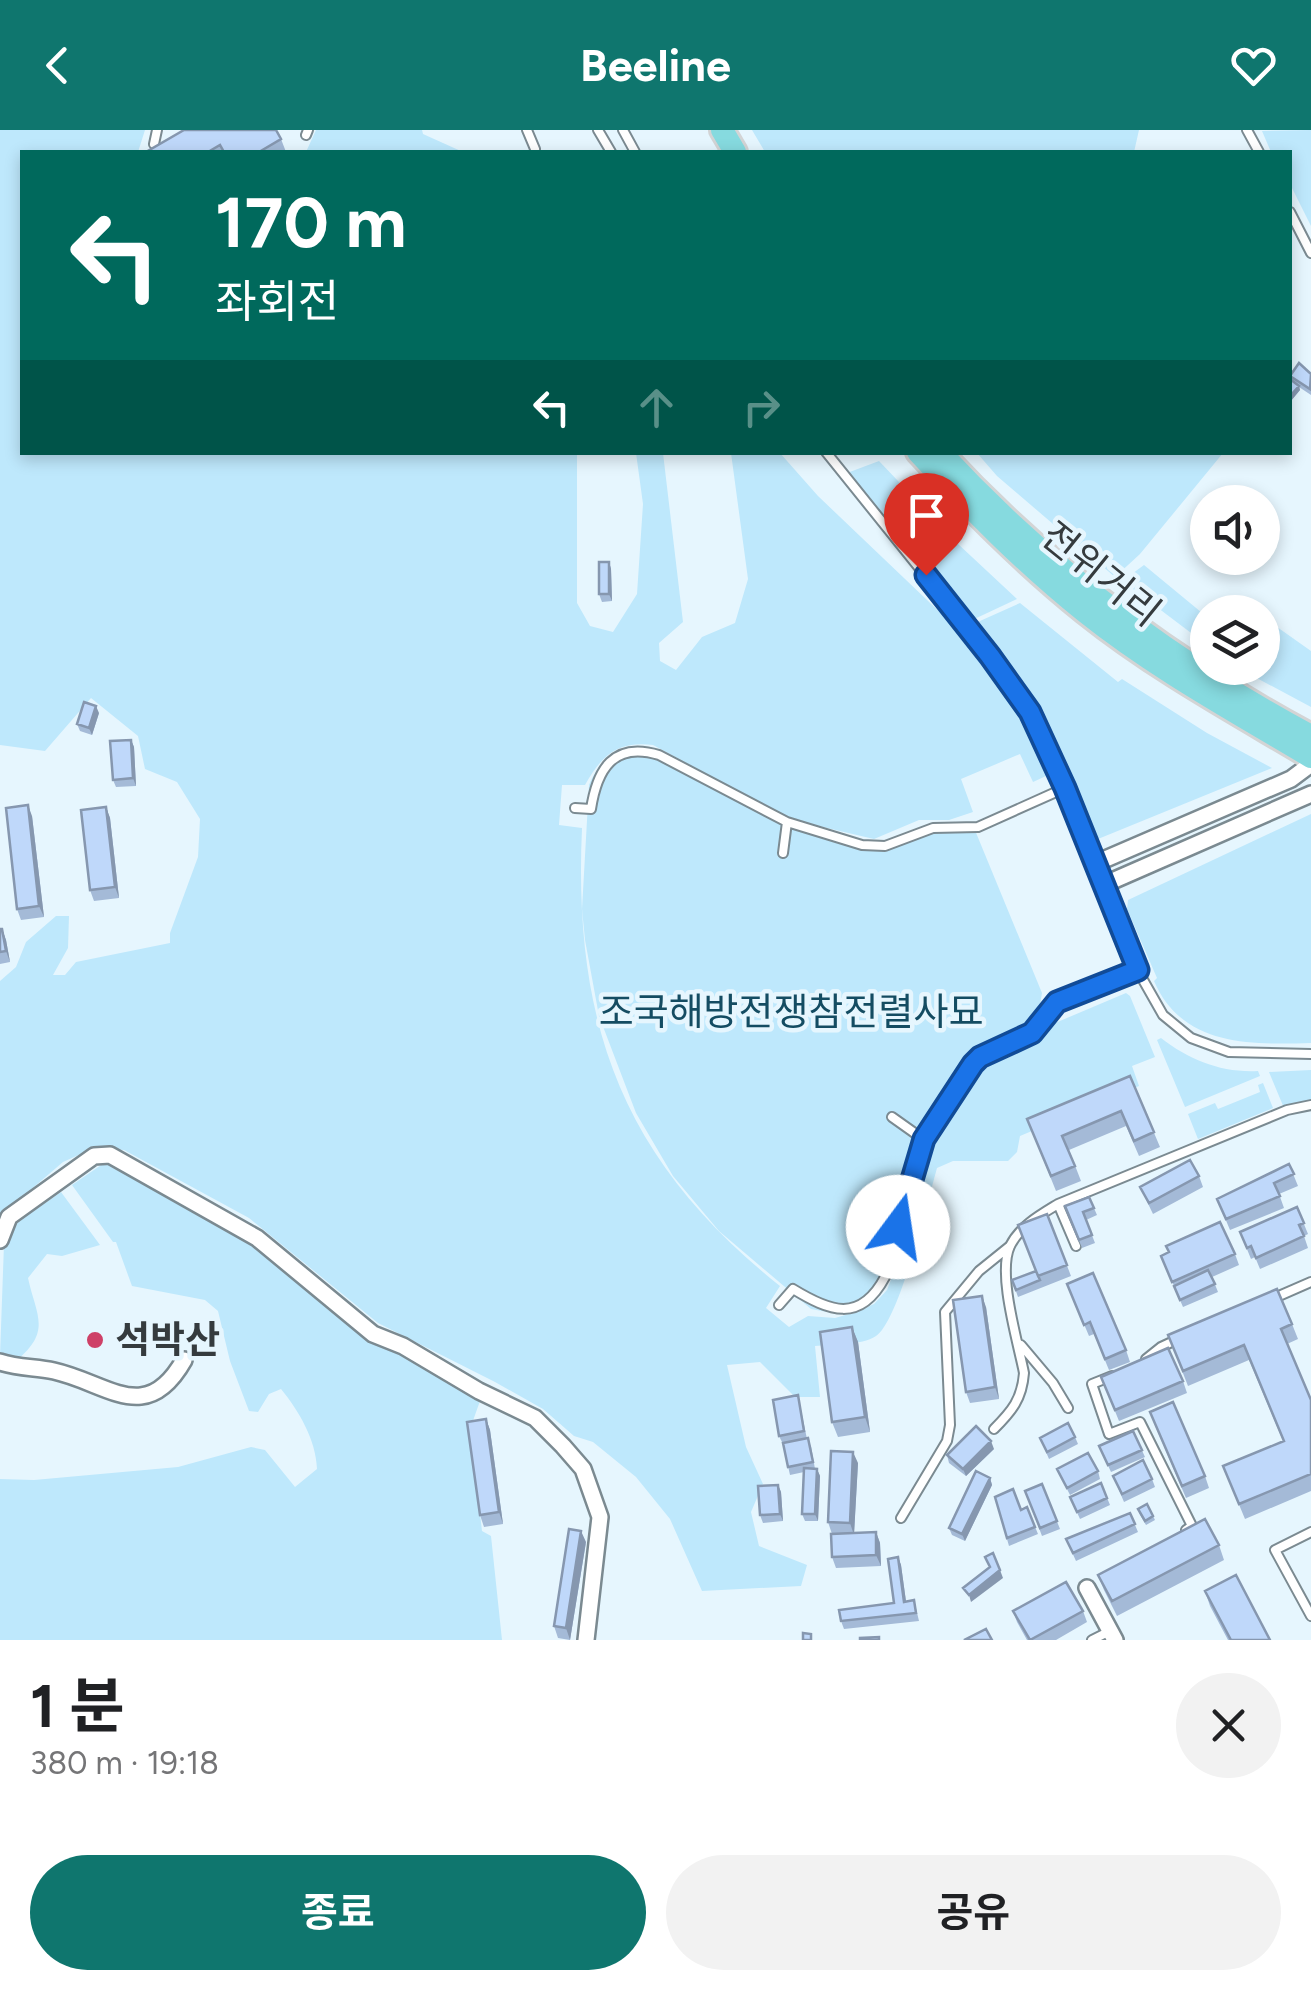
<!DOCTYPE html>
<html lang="ko">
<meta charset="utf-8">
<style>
:root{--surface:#fff;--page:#f2f2f2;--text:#202124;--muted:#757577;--accent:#0f766e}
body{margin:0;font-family:Figtree,"Noto Sans KR",sans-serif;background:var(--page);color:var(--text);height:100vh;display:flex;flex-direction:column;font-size:38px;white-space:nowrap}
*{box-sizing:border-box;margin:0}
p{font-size:32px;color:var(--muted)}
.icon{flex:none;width:55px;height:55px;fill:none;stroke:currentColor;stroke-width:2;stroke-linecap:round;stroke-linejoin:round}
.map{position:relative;height:1510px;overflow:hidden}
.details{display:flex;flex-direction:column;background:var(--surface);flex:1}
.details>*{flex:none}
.banner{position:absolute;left:20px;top:20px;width:1272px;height:305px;border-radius:0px;box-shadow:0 5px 15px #0003;background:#00695c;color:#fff;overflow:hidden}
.buttons{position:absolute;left:1190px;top:355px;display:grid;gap:20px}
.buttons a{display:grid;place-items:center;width:90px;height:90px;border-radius:50%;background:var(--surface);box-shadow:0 5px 15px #0003;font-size:50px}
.pin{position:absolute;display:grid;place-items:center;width:85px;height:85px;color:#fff;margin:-102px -42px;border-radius:50% 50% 50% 0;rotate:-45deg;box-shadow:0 0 10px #0007}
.pin .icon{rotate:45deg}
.me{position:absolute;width:110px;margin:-55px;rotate:14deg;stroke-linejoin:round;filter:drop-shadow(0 0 8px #0008)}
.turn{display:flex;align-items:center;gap:35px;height:210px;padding:0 30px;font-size:45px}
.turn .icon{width:130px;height:130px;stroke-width:2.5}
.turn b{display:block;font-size:70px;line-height:85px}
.lanes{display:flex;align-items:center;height:95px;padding:0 30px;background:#0003;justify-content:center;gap:50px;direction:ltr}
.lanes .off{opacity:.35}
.round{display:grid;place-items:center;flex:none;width:105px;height:105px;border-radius:52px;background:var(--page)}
.overview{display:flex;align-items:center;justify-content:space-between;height:170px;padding:0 30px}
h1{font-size:60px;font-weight:700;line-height:75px}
.cta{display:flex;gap:20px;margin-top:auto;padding:20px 30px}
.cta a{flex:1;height:115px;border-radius:60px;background:var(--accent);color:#fff;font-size:40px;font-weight:700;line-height:115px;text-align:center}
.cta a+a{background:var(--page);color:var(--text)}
header{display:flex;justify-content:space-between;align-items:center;height:130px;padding:0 30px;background:var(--accent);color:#fff;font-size:45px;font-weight:700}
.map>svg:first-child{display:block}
.green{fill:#bee8fc}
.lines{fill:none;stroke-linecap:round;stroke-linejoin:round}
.lane-casing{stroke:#7b8a91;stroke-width:12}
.street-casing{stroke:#7b8a91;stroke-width:20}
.primary-casing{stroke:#d3d4d5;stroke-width:28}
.lane{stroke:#fff;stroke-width:8}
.street{stroke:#fff;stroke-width:15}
.primary{stroke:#86dadf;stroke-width:22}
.wall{fill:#a4bad7}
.shaded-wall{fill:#8697af}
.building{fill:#bfd8fa;stroke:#8697af;stroke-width:2.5}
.route-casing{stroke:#114b97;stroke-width:25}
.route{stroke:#1a73e8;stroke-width:18}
.poi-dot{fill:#ce4067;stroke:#e6f6fe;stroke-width:4}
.labels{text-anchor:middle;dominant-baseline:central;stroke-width:9;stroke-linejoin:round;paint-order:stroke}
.street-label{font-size:38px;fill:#353b3e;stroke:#e6f6fe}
.park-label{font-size:38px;fill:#144c62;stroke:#e6f6fe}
.poi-label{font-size:38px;font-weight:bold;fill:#353b3e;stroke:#e6f6fe;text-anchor:start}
</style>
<header><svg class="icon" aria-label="back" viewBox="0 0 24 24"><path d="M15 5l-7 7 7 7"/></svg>Beeline<svg class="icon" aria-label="heart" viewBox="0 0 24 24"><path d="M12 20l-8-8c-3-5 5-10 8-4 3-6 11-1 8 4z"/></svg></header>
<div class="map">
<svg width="1311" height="1510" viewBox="0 0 1311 1510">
<rect width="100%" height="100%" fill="#e6f6fe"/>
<path class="green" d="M0,0h145l-7,22h-116v300l555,1v150l13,23 23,6 24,-38 6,-90 -7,-51h27l20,169 -24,21 1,18 16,9 26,-33 33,-14 13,-44 -17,-126h49l38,43 152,145 47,68 28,58 1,9 -13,6 -13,-28 -59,25 12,33 -24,8h-30l-45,19 -81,-19 68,23h23l49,-20h39l70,170 -7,40 -46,21 -15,13 -47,73 -34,124 -10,24 -7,9 -26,14 -12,3 -27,-5 -92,-78 -46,-55 -37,-63 -37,-97 -14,-76 -3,-31 7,-124c13,-32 34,-39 66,-37l133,70 -135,-73c-36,-4 -52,11 -68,40h-23l-3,40 23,3c-9,197 41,333 198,458l-14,22 23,19 19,-11 27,2 21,-6 18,-8 13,-14 12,-31 31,-115 54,-82 53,-25 11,-11 78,-33 4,3 25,61 -23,9 7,20 -119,50 -3,16 -9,9h-55l-16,7c-9,32 -38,153 -61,168 -15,10 -44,8 -61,10l5,51h-25l-35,-35 -33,3 19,82 17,37 -12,28 8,34 48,19 -6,21 -99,5 -32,-72 -34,-42 -43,-35 -19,-6 -31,-27 -48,-27 -117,-59 -129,-105 -125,-68 -30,-2 -31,14 -63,54v-235l16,-14 10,-25 30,-26h13l-1,32 -15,27h12l11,-13 94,-19v-10l28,-76 2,-38 -23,-37 -32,-13 -7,-33 -47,-38 -46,53 -45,-6z
M316,0h106l1,4 40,18h-157z
M752,0h387l-5,22h-369z
M1311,0v96l-21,-42v-32h-19l-9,-21z
M977,323h246l-83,101 -25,23 -118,-101z
M879,331l78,82 60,56 -49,23 -121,-149z
M1144,435l63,52v28l-82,-62v-4z
M1020,473l98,79 4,-3 85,54 65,35 -174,71 -10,-14 -25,-60 -5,1c-23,-56 -45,-96 -87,-141z
M1263,487l48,34v56l-73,-39h24z
M1311,684v229c-62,2 -129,3 -157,-62l3,-3 -30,-69 1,-9z
M1161,908c28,22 61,35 97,33l2,5 -75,31 -28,-67z
M1311,940v32l-27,6 -15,-36z
M1263,953l10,25 -75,31 -10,-25 27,-11 3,6 5,-2 37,-15 -2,-7z
M107,1031l66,34 90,58 100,81 117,67 -10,28 12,102 9,5 11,104h-502v-161l34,1 144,-13 73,-20 14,3 30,37 22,-18c-1,-29 -18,-58 -36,-80l-12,5 -11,18 -9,-1 -19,-50 -12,-50 -13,-11 -73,-14 -16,-44h-3l-41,-57z
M61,1062l39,53 -38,11 -15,-2 -19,24c8,37 24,53 -11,82l-17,-4 4,-112 9,-19z"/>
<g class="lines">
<g class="lane-casing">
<path id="lane" d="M527,0l8,19
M598,0l13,22
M623,0l12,22
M1247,0l12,22
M306,5l2,-5
M154,14l3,-14
M1290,82l21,41
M826,322l164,204 40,56 35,76 73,183 25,44 28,23 38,14 82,2
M575,678l16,1c6,-39 22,-68 68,-54l128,67 75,23 23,1 48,-18 45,-1 87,-39
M783,723l4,-31
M892,987l31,22
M1058,1074l18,42
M1272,1169l39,-17
M779,1175l14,-16c36,22 67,35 92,-12l38,-138 50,-75 7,-7 52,-24 25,-31 81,-31
M1021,1215l32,38 15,25
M1146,1229l15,-12 15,-7
M1112,1246l-20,8 17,50 31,-12 52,104 -6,4
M994,1299c18,-18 28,-30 30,-56 -6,-31 -27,-99 -14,-127 10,-20 30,-31 48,-42l229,-94 24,-5
M901,1388l46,-77 3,-16 -5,-113 34,-41 31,-25
M1311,1402l-36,18 36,66
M1092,1510l18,-9"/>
</g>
<g class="street-casing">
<path id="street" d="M1094,734l197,-85 20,-15
M1103,755l208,-91
M0,1110l9,-23 85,-61 16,-1 147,83 116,96 30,12 76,45 56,27 28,28 20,23 17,48 -14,123
M0,1232c18,6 36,5 54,9 54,12 92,56 130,-11
M1087,1458l28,52"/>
</g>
<g class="primary-casing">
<path id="primary" d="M722,0l13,22
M918,322c53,57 106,111 167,160 70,56 149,99 226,145
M940,322c108,117 231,209 371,284"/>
</g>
<use href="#lane" class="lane"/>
<use href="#street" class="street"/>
<use href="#primary" class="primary"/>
</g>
<path class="wall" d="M281,9l5,13h-140z
M1290,244h21v21l-12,-8 1,3 -10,12z
M609,432l2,7 1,32 -10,1 -3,-8z
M99,583l-7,22 -12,-4 -3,-7z
M131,610l3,7 2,39 -20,1 -3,-7z
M106,677l4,11 9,80 -25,3 -4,-11z
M32,686l12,101 -23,3 -4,-11z
M0,799h2l4,11 4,22 -10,2z
M1130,946l30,71 -21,9 -13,-30 -57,24 12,31 -25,10 -29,-72z
M1289,1034l9,22 -19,8 5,14 -54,22 -13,-31z
M1199,1046l4,11 -50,27 -13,-27z
M1089,1067l8,18 -11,5 9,23 -13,5 -17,-42z
M1297,1077l11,27 -4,2 4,12 -48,21 -5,-12 -4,2 -11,-27z
M1047,1084l24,62 -53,21 -6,-17 24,-9z
M1235,1124l4,11 -27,12 6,15 -35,15 -22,-51z
M1067,1154l59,66 4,12 -21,8 -15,-36 -5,2z
M986,1177l13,92 -29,4 -4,-11z
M1292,1194l6,15 -11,5 24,56v91l-66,28 -22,-53 60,-25 -34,-81 -61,26 -20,-51z
M852,1197l6,15 12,90 -32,5 -6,-15z
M1101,1247l82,4 4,12 -68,28z
M798,1265l9,44 4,7 4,23h2l3,7 -2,45h-13l-3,-7 2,-42 -14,3 -7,-31 -4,-8z
M486,1289l4,11 13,94 -19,3 -4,-12z
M1154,1293l51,53 4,12 -23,10z
M1133,1301l12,26 -34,15 -12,-26z
M1075,1307l3,7 -29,15 -9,-21z
M994,1319l-28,27 -17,-13 -2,-8z
M858,1333l-4,70 22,-1 4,11 1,23 -45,2 -4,-11v-23l-4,-12z
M1057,1339l41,2 2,8 -30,16z
M1113,1346l39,3 3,8 -31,15z
M990,1348l2,7 -27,56 -13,-6 -3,-7z
M1101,1353l9,22 -30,14 -10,-22z
M1042,1354l18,45 -18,7 -17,-45z
M778,1355l3,7 2,29 -20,2 -3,-8z
M995,1367l26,13 6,-3 11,27 -29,12z
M1130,1383l8,19 -62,29 -10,-22z
M1139,1383l14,3 2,4 -9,5z
M586,1412l-16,98 -12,-2 -4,-12z
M1219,1415l5,15 -107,56 -13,-26 -6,-15z
M898,1427l3,8 5,36 8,-1 5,21 -75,8 -3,-8 53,-18z
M1205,1461l65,49h-42l-18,-34z
M1013,1481h70l4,11 -31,18h-29l-10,-18z"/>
<path class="shaded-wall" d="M1299,256l1,4 -10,12v-6z
M609,432l2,7 1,32 -3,-7z
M96,576l3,7 -7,22 -3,-7z
M131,610l3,7 2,39 -3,-8z
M28,675l4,11 12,101 -5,-11z
M106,677l4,11 9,80 -4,-11z
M2,799l4,11 4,22 -4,-11z
M982,1166l4,11 13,92 -4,-12z
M852,1197l6,15 12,90 -5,-15z
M486,1289l4,11 13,94 -4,-12z
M991,1311l3,8 -28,27 -3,-7z
M853,1322l5,11 -4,72 -4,-12z
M817,1339l3,7 -2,45 -3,-7z
M990,1348l2,7 -27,56 -3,-7z
M778,1355l3,7 2,29 -3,-7z
M581,1401l5,11 -16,98 -4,-12z
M876,1402l4,11 1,23 -5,-11z
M898,1427l3,8 6,44 -3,-7z
M1000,1440l3,8 -32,24 -2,-7z"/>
<path class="building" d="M184,0h92l5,9 -22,13h-35l-4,-7 -12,7h-62z
M1299,233l12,11 -1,15 -20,-13z
M1290,249l9,7 -9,10z
M599,432h10v32h-10z
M84,572l12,4 -7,22 -12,-4z
M131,610l2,38 -20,2 -3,-39z
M28,675l11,101 -22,3 -11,-101z
M106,677l9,80 -25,3 -9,-80z
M0,799h2l4,22 -6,1z
M1130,946l24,56 -20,9 -13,-30 -59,25 13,30 -24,10 -24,-57z
M1190,1030l9,16 -50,27 -9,-16z
M1289,1034l5,10 -20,9 6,13 -54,23 -9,-20z
M1089,1067l5,11 -11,4 9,23 -13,5 -14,-34z
M1297,1077l7,16 -5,2 5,11 -48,22 -5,-12 -4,2 -7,-16z
M1047,1084l20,51 -29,11 -20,-51z
M1220,1092l15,32 -63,28 -11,-26 8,-4 -3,-6z
M1208,1140l7,14 -35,16 -6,-14z
M1036,1141l4,9 -24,10 -4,-10z
M1093,1143l33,77 -21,9 -15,-37 -6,3 -17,-41z
M1277,1159l15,35 -11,5 30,71v74l-72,30 -16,-38 61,-25 -40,-96 -61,26 -15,-36z
M982,1166l13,91 -29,5 -13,-92z
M852,1197l13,90 -33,5 -12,-90z
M1168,1218l15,33 -68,29 -14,-33z
M798,1265l6,36 -25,5 -6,-36z
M1173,1272l32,74 -23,10 -32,-74z
M486,1289l13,93 -19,3 -13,-93z
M1068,1293l7,14 -28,15 -7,-14z
M976,1296l15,15 -28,28 -16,-14z
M1133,1301l9,19 -34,15 -9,-19z
M808,1308l5,24 -25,5 -5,-24z
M831,1321l22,1 -3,71 -22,-1z
M1088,1323l10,18 -31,17 -10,-19z
M1143,1330l9,19 -30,15 -9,-18z
M804,1338l13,1 -2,45h-13z
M976,1341l14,7 -28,56 -13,-6z
M1101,1353l6,15 -30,14 -7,-15z
M1042,1354l15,37 -17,7 -15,-37z
M778,1355l2,29 -20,1 -2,-29z
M1013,1359l8,21 6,-3 8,20 -28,11 -12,-41z
M1147,1374l6,12 -8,5 -7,-12z
M1130,1383l5,11 -62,29 -7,-14z
M1205,1389l14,26 -107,56 -14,-26z
M569,1399l12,2 -15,97 -12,-2z
M876,1402v23l-44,2 -1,-23z
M993,1423l7,17 -31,25 -6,-7 27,-21 -5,-10z
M898,1427l6,45 10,-2 2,13 -75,8 -2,-11 55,-7 -6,-44z
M1236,1445l34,65h-39l-26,-49z
M1066,1452l17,29 -53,29 -17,-29z
M986,1499l6,11h-28z
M803,1503l8,1v6h-8z
M879,1507v3h-19v-2z"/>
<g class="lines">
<g class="route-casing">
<path id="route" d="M898,1097l26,-88 49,-75 7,-7 52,-24 25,-31 81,-32 -73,-182 -35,-76 -40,-56 -64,-81"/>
</g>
<use href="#route" class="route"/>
</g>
<circle class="poi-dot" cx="95" cy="1210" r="10"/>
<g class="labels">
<g class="street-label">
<text transform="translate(1101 444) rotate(39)">전위거리</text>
</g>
<g class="park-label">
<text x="791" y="882">조국해방전쟁참전렬사묘</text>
</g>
<g class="poi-label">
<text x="115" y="1210">석박산</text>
</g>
</g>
</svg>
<div class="buttons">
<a><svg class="icon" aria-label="sound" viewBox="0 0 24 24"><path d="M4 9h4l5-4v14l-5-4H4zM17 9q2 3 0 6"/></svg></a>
<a><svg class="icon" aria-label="layers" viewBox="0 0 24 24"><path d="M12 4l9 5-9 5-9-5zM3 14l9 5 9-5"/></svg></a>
</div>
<div class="pin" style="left:926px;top:445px;background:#d93025"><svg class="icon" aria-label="arrive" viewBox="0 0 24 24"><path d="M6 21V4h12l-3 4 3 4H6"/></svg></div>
<svg class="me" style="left:898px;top:1097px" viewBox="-20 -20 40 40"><circle r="19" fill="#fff"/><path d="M0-13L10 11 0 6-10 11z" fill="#1a73e8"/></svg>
<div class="banner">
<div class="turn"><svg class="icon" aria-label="left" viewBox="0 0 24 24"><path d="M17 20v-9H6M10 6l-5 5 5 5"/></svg><div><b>170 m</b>좌회전</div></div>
<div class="lanes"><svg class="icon" aria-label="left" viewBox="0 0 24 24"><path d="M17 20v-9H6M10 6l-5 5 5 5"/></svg><svg class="icon off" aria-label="ahead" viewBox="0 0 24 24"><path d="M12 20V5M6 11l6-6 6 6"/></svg><svg class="icon off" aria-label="right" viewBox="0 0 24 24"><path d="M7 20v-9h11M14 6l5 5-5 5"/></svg></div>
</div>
</div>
<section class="details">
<div class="overview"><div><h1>1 분</h1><p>380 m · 19:18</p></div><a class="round"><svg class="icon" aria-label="close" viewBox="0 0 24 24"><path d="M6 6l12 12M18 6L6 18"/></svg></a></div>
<div class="cta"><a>종료</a><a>공유</a></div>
</section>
